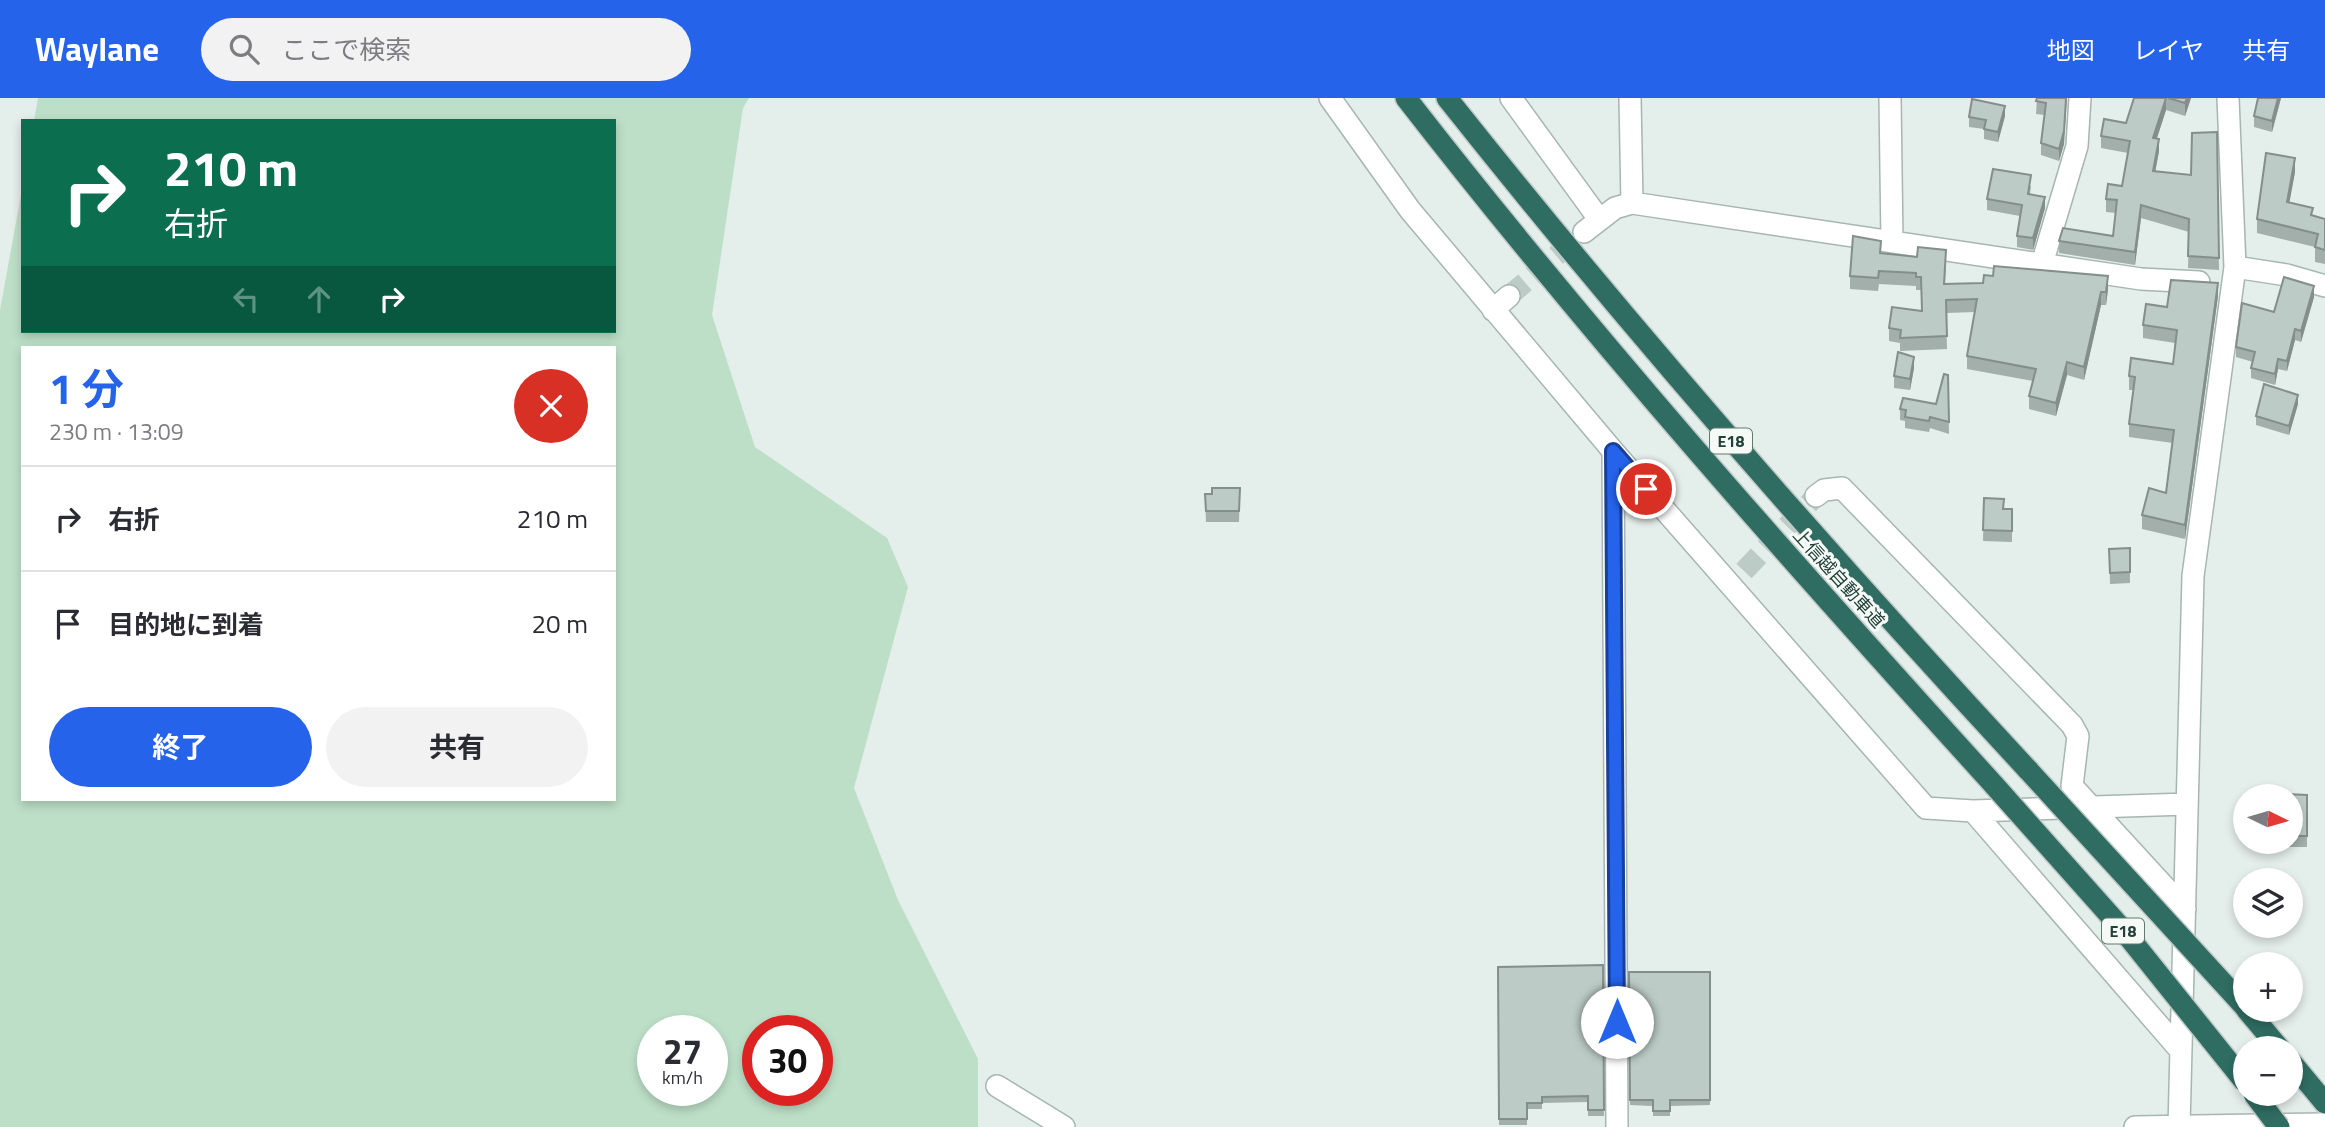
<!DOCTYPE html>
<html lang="ja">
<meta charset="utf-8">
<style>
:root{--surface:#fff;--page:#f2f2f3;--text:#2b2b33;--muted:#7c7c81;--line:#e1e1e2;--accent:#2563eb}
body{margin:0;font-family:"Titillium Web","Noto Sans JP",sans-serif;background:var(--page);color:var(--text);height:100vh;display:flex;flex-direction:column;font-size:26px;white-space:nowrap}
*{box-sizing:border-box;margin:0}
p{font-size:23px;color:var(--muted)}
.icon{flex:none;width:38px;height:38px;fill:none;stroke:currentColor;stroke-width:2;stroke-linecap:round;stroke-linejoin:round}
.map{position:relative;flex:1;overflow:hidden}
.details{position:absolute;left:21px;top:248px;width:595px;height:455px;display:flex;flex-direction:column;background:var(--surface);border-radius:0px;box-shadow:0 4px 10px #0003}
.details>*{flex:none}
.top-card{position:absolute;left:21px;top:21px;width:595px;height:214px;border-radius:0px;box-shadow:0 4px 10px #0003;background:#0b6e4f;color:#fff;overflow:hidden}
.needle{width:46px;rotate:95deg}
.tools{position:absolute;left:2233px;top:686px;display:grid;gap:14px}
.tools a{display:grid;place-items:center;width:70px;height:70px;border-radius:50%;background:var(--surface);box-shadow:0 4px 10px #0003;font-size:35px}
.speed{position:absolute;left:637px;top:917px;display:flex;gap:14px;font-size:35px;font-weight:700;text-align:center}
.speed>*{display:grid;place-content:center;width:91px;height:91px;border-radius:50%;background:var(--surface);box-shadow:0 4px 10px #0003;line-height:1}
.speed small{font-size:18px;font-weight:400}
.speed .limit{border:10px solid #d22;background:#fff;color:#111}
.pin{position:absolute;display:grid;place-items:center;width:60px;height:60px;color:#fff;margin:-30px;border:4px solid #fff;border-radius:50%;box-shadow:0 2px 7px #0007}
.me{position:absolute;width:77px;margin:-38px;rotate:0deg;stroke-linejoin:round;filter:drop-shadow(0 0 5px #0008)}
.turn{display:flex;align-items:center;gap:24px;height:147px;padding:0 28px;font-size:32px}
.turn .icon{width:91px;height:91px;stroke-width:2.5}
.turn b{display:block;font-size:49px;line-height:60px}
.lanes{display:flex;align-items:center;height:66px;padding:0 28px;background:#0003;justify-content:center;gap:35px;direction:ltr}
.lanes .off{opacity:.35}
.round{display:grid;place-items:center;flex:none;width:74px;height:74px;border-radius:37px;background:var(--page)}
.headline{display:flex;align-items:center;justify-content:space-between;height:119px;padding:0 28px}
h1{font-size:42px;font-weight:700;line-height:52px;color:var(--accent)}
.primary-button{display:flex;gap:14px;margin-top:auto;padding:14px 28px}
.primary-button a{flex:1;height:80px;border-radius:42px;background:var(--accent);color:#fff;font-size:28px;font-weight:700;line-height:80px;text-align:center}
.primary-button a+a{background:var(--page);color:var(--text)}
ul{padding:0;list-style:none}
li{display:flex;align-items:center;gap:21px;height:105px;padding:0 28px;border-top:2px solid var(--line)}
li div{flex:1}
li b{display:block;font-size:26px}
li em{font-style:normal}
header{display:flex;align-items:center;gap:42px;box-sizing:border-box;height:98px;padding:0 35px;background:var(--accent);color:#fff}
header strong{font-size:33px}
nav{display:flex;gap:38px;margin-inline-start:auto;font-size:24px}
.search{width:490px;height:63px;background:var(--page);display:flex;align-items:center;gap:18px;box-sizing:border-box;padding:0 24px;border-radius:38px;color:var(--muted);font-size:26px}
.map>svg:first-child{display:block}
.green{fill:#bddfc7;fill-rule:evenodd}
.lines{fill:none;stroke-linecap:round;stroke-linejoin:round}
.minor-tunnel{stroke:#bdcbc7;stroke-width:21;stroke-dasharray:21 10;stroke-linecap:butt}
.minor-casing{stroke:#a6b6b1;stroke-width:24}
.motorway-casing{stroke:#c1cac8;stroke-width:24}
.minor{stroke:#fff;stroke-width:21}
.motorway{stroke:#2f6c61;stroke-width:21}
.motorway-bridge-casing{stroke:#c1cac8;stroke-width:24;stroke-linecap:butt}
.motorway-bridge{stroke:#2f6c61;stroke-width:21}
.wall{fill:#a2afaa}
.shaded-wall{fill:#848e8b}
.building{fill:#bccbc6;stroke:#848e8b;stroke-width:2}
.route-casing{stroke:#184099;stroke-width:18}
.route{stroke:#2563eb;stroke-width:12}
.labels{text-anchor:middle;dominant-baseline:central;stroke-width:6;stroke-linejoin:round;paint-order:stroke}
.shield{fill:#f5faf7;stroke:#627872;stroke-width:2}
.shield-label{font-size:16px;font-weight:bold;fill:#234039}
.street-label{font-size:18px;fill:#234039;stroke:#f5faf7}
</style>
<header>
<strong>Waylane</strong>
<div class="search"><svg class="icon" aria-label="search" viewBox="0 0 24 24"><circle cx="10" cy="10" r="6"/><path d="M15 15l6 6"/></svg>ここで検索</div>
<nav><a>地図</a><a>レイヤ</a><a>共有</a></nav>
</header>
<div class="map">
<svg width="2325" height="1029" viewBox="0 0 2325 1029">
<rect width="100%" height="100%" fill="#e4eeea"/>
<path class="green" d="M38,0h711l-6,10 -31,207 43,132 132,91 21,49 -54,201 44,112 80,159v68h-978v-817l23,-126v147h591v-210h-580zM23,250h591v452h-591zM653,933h59v59h-59zM758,933h59v59h-59z"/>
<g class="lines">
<path class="minor-tunnel" d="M1509,198l75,-64
M1744,473l72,-75"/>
<g class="minor-casing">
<path id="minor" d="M1330,0l80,112 203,241 313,357 47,3 214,-7
M1511,0l88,121
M1630,0l2,105
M1890,0l2,144
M1584,134l31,-24 17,-5 509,76 58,3
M2042,166l35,-118 3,-48
M2235,169l52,8 38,11
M1493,212l16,-14
M1613,353l4,676
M1816,398l8,-6 18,-2 230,237 6,11 -6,50 113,123
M1973,713l208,240
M997,988l67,41
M2135,1029l190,-3
M2179,1029l14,-551 42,-309 -7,-169"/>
</g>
<g class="motorway-casing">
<path id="motorway" d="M1406,0c185,238 385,463 588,687
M1447,0c185,233 380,455 582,673
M2247,912l32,38
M2291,964l34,41"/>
</g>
<use href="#minor" class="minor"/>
<use href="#motorway" class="motorway"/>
<g class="motorway-bridge-casing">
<path id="motorway-bridge" d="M2029,673l216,236
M1994,687l129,145 122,152
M2254,996l25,33"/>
</g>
<use href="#motorway-bridge" class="motorway-bridge"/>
</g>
<path class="wall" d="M2037,0h30l-3,46 -5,17 -18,-6v-12l4,-28 -9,-1z
M2134,0h57l-6,18 -19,-6 -9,28 2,13 -4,21 36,3 26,-43 2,138 -31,-2 1,-36 -48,-14 -6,47 -76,-12v-12l54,-5 3,-23 -10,-1v-13l16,-13 6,-33 -27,-5v-12l25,-13z
M2258,0h23l-9,34 -18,-5v-11z
M2005,18l-7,26 -14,-3v-10l-15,-2v-10z
M2295,74l-6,30 24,13 12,4v45l-10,-2v-15l-58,-14v-14z
M2031,88l-1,8 15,14 -12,42 -16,-3v-11l3,-20 -33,-6v-11z
M1881,155l65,10 -1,21 163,5 -2,16h-5l-17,75 -17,-5 -11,41 -27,-7v-13l4,-15 -66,-12v-13l8,-44 -29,1 1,36 -47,2v-8l-11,-2v-13l33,-17 -1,-21h-5v-4l-37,-2 -1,7 -28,-2v-13z
M2218,198l-33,243 -43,-10v-14l24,-22 7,-50 -44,-6v-13l5,-34h-5v-14l44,-12 2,-21 -32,-5v-13l24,-18z
M2314,199l-13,45 -6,-2 -8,31 -9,-2 -3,16 -24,-7v-10l2,-6 -17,-5v-10l38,-35z
M1914,270l-4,22 -16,-2v-12z
M1948,277l1,59 -19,-6 -1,4 -24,-4v-7l-5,-1v-11l36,-5z
M2298,306l-9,31 -33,-10v-9z
M1240,390l-1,34h-33l-1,-28h7z
M1984,400l20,11h8v33l-29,-1z
M2130,450v35l-20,1 -1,-35z
M2307,697v52h-23v-5h7v-46z
M1603,867l1,151h-16v-14l-46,1v6h-15v16h-28l-1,-158z
M1629,874h81v133l-40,1v10h-17v-10l-23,-1z"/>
<path class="shaded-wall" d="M2066,0l-2,46 -5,17v-12z
M2166,0v12l-13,40v-12z
M2187,0h4l-6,18v-13z
M2278,0h3l-9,34v-11z
M2005,8v10l-7,26v-10z
M2159,41v12l-6,33v-13z
M2295,60v14l-8,44v-14z
M2045,99v11l-12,42v-12z
M2141,107v13l-6,47v-13z
M2108,178v13l-2,16v-13z
M2218,185v13l-33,243v-14z
M2314,188v11l-13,45v-11z
M2101,194v13l-17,75v-13z
M2295,231v11l-8,31v-10z
M1914,259v11l-4,22v-11z
M2278,261v10l-3,16v-11z
M2067,264v13l-11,41v-13z
M2298,297v9l-9,31v-9z"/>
<path class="building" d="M2037,0h29l-2,33 -5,18 -18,-6 5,-40 -10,-2z
M2134,0h32l-13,40 6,1 -6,32 38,4 1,-42 25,-1 2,126 -31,-2 1,-37 -48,-14 -6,47 -76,-11 4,-13 50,8 4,-36 -11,-1 2,-15 14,2 8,-45 -29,-5 3,-17 22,4z
M2168,0h19l-2,5z
M2258,0h20l-6,23 -18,-5z
M1972,1l33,7 -7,26 -14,-3 2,-9 -17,-3z
M2266,55l29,5 -8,44 26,6 -2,7 14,4v31l-10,-3 3,-13 -61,-15z
M1993,71l38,6 -3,19 17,3 -12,41 -16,-2 5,-31 -35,-6z
M1853,138l28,5 -1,12 37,4 1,-10 28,3 -2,34 39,-1 1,-8 9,1 1,-10 114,10 -2,16h-5l-17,75 -17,-5 -11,41 -27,-7 7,-27 -69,-13 10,-57 -31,1 1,36 -47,2 1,-8 -12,-2 3,-21 30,4 -1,-34h-5v-4l-37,-2 -1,7 -28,-2z
M2284,179l30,9 -13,45 -6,-2 -8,32 -9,-2 -3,15 -24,-6 4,-16 -19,-5 6,-44 32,9z
M2171,182l47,3 -33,242 -43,-10 7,-27 17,5 8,-63 -45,-6 6,-47 -6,-1 2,-18 42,6 4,-34 -34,-5 3,-21 21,3z
M1898,254l16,5 -4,22 -16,-3z
M1944,276l4,1 1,47 -19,-5 -1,4 -24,-4 1,-7 -6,-1 3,-11 33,6z
M2264,286l34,11 -9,31 -33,-10z
M1212,390h28l-1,23h-33l-1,-17h7z
M1984,400l20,1 -1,10h9v22l-29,-1z
M2130,450v24l-20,1 -1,-24z
M2284,696l23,1v41h-16v-40h-7z
M1603,867l1,145h-16v-14l-46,1v6h-15v16h-28l-1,-152z
M1629,874h81v128h-40v11h-17v-11h-23z"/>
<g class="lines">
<g class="route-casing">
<path id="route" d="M1617,924l-4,-571 33,38"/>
</g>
<use href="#route" class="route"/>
</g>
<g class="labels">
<g class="shield">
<rect x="1710" y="330.5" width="42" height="25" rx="5"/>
<rect x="2102" y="820.5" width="42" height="25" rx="5"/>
</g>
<g class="shield-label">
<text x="1731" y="343">E18</text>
<text x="2123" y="833">E18</text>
</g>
<g class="street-label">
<text transform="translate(1839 480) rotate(48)">上信越自動車道</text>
</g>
</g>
</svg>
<div class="tools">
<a><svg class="needle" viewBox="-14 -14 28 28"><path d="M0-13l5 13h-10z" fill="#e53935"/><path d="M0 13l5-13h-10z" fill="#7c7c81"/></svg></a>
<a><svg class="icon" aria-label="layers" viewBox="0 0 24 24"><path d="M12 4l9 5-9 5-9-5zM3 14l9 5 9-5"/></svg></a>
<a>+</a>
<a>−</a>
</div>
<div class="speed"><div>27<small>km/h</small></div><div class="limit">30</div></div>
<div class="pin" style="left:1646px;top:391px;background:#d93025"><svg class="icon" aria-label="arrive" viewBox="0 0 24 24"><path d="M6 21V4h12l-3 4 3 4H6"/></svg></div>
<svg class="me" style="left:1617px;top:924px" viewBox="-20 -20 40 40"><circle r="19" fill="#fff"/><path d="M0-13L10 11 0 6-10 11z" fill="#2563eb"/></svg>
<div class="top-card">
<div class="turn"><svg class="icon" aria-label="right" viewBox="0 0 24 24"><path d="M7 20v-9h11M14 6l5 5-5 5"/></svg><div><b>210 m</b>右折</div></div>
<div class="lanes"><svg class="icon off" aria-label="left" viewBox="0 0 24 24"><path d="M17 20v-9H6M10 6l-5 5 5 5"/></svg><svg class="icon off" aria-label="ahead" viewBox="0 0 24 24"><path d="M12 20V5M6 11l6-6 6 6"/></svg><svg class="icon" aria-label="right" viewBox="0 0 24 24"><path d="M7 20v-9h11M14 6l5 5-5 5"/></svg></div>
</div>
<section class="details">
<div class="headline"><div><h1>1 分</h1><p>230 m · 13:09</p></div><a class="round" style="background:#d93025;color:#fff"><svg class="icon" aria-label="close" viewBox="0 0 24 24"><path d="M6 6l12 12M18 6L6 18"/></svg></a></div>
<ul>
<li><svg class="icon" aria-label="right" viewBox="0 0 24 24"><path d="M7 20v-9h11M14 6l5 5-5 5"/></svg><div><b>右折</b></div><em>210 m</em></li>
<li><svg class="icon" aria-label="arrive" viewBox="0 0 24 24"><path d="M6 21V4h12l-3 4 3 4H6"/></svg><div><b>目的地に到着</b></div><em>20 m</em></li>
</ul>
<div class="primary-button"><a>終了</a><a>共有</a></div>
</section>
</div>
